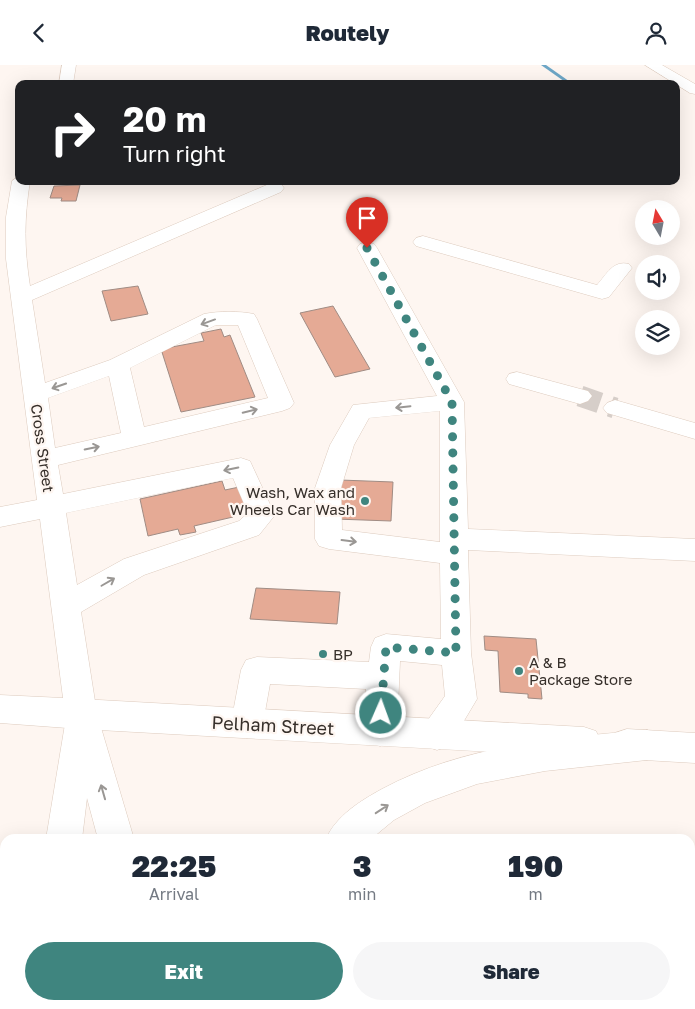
<!DOCTYPE html>
<style>
:root{--surface:#fff;--page:#f6f6f7;--text:#1f2937;--muted:#747a83;--accent:#3f857f}
body{margin:0;font-family:"Golos Text",sans-serif;background:var(--page);color:var(--text);height:100vh;display:flex;flex-direction:column;font-size:19px;white-space:nowrap}
*{box-sizing:border-box;margin:0}
p{font-size:16px;color:var(--muted)}
.icon{flex:none;width:28px;height:28px;fill:none;stroke:currentColor;stroke-width:2;stroke-linecap:round;stroke-linejoin:round}
.map{position:relative;flex:1;overflow:hidden}
.sheet{position:absolute;left:0px;top:769px;width:695px;height:176px;display:flex;flex-direction:column;background:var(--surface);border-radius:15px 15px 0 0;box-shadow:0 5px 20px #0002}
.sheet>*{flex:none}
.hud{position:absolute;left:15px;top:15px;width:665px;height:105px;border-radius:10px;box-shadow:0 5px 20px #0002;background:#202124;color:#fff;overflow:hidden}
.needle{width:32px;rotate:350deg}
.controls{position:absolute;left:635px;top:135px;display:grid;gap:10px}
.controls a{display:grid;place-items:center;width:45px;height:45px;border-radius:50%;background:var(--surface);box-shadow:0 5px 20px #0002;font-size:25px}
.pin{position:absolute;display:grid;place-items:center;width:42px;height:42px;color:#fff;margin:-51px -21px;border-radius:50% 50% 50% 0;rotate:-45deg;box-shadow:0 0 5px #0007}
.pin .icon{rotate:45deg}
.me{position:absolute;width:55px;margin:-28px;rotate:2deg;stroke-linejoin:round;filter:drop-shadow(0 0 4px #0008)}
.turn{display:flex;align-items:center;gap:18px;height:105px;padding:0 25px;font-size:22px}
.turn .icon{width:65px;height:65px;stroke-width:2.5}
.turn b{display:block;font-size:35px;line-height:42px}
.eta{display:flex;justify-content:space-evenly;align-items:center;height:85px;text-align:center}
.eta b{font-size:30px;font-weight:800;line-height:35px}
.primary-button{display:flex;gap:10px;margin-top:auto;padding:10px 25px}
.primary-button a{flex:1;height:58px;border-radius:30px;background:var(--accent);color:#fff;font-size:20px;font-weight:800;line-height:58px;text-align:center}
.primary-button a+a{background:var(--page);color:var(--text)}
header{display:flex;justify-content:space-between;align-items:center;height:65px;padding:0 25px;background:var(--surface);font-size:22px;font-weight:800}
.map>svg:first-child{display:block}
.lines{fill:none;stroke-linecap:round;stroke-linejoin:round}
.stream{fill:#6da6c6;fill-rule:evenodd}
.building{fill:#e5aa95;stroke:#a08c84}
.minor-tunnel{stroke:#d6cec9;stroke-width:21;stroke-dasharray:21 11;stroke-linecap:butt}
.minor-casing{stroke:#ddcbbe;stroke-width:1}
.major-casing{stroke:#ddcbbe;stroke-width:1}
.highway-casing{stroke:#ddcbbe;stroke-width:1}
.minor{fill:#fff;fill-rule:evenodd}
.major{fill:#fff;fill-rule:evenodd}
.highway{fill:#fff;fill-rule:evenodd}
.oneway{stroke:#9a9794}
.route{stroke:#3f857f;stroke-width:9;stroke-dasharray:0 16.2}
.poi-dot{fill:#3f857f;stroke:#fef6f1;stroke-width:2}
.labels{text-anchor:middle;dominant-baseline:central;stroke-width:4.5;stroke-linejoin:round;paint-order:stroke}
.street-label{font-size:15px;fill:#362f2a;stroke:#fef6f1}
.poi-label{font-size:15px;fill:#362f2a;stroke:#fef6f1;text-anchor:start}
.near-street-label{font-size:18px;fill:#362f2a;stroke:#fef6f1}
</style>
<header><svg class="icon" aria-label="back" viewBox="0 0 24 24"><path d="M15 5l-7 7 7 7"/></svg>Routely<svg class="icon" aria-label="person" viewBox="0 0 24 24"><circle cx="12" cy="8" r="4"/><path d="M4 21q1-7 8-7t8 7"/></svg></header>
<div class="map">
<svg width="695" height="944" viewBox="0 0 695 944">
<rect width="100%" height="100%" fill="#fef6f1"/>
<g class="lines">
<path class="stream" d="M541,0h5l27,19h-5z"/>
</g>
<path class="building" d="M80,120l-4,16h-15l1,-3h-12l4,-12z
M138,221l10,28 -37,7 -9,-30z
M333,241l37,63 -35,8 -35,-64z
M221,264l3,8 6,-2 25,62 -74,15 -20,-63 43,-8 -3,-8z
M340,415l53,2 -2,39 -56,-2z
M222,416l3,9 19,-4 6,18 -19,4 2,9 -39,9 2,6 -16,3 -2,-6 -30,7 -8,-37z
M256,523l84,4 -3,32 -87,-5z
M484,571l52,3 6,60 -14,-1v-4l-28,-2 -2,-41 -13,-1z"/>
<g class="lines">
<path class="minor-tunnel" d="M580,331l35,12"/>
<g class="minor-casing">
<path id="minor" d="M62,0h14l-3,19h-14z
M19,111v5h11c-6,39 -6,66 0,105l239,-102 6,-1 6,1 3,4 -3,4 -249,108 13,83 65,-23 94,-46c15,-3 35,-3 50,0l3,5 37,84 -4,5 -8,3 -224,54 5,29 178,-36 9,3 25,54 -16,20 -115,40 -63,37 16,102 -4,10 -12,5 -81,-6v-28l63,3 -23,-179 -40,8v-20l37,-7 -31,-241v-42l6,-36zM216,260h22l30,73 -124,29 -14,-59zM109,311l12,57 -66,15 -7,-50zM233,413l15,35 -9,8 -115,38 -47,26 -11,-72z
M423,171l174,49c10,-11 16,-25 32,-21l3,4 -23,29 -7,2 -186,-53 -3,-4 3,-4z
M367,177l7,2 3,4 87,154 4,127 227,10v22l-227,-11 3,103 6,46 -28,47 -12,4 -12,-4 -5,-11 5,-11 20,-28 -3,-31 -42,-4 -3,70 -5,11 -12,4 -12,-4 -5,-11 3,-42 -96,-5 -7,39 -4,10 -12,5 -12,-5 -4,-10 10,-53 5,-10 11,-3 112,5 2,-15 4,-9 11,-4 55,5 -1,-76 -111,-14 -10,-3 -4,-7v-51l15,-43 23,-40 84,-9 -80,-148 3,-4zM440,346v131l-98,-12 -1,-42 13,-43 15,-27z
M517,307l71,19 4,5 -4,5 -8,3 -71,-20 -3,-5 3,-5z
M615,335l80,23v16l-88,-26 -4,-5 4,-5z"/>
</g>
<g class="major-casing">
<path id="major" d="M81,634l503,28 12,4 5,11 -5,11 -12,4 -503,-28 -12,-5 -4,-10 4,-10z
M627,664l68,4v30l-68,-4 -12,-4 -5,-11 5,-11z"/>
</g>
<g class="highway-casing">
<path id="highway" d="M645,0h17l33,19v10l-5,-1z
M81,634l12,5 4,10 37,125h-36l-11,-41 -5,41h-36l20,-121 -1,-4 4,-10z
M647,665l12,4 5,11 -5,11 -12,4 -102,11 -68,13 -52,19 -31,17 -23,19h-45c10,-23 34,-38 56,-50 82,-44 174,-51 265,-59z
M29,940h40l1,4h-42z
M96,940h40l1,4h-42z
M188,940h41l-1,4h-42z"/>
</g>
<use href="#minor" class="minor"/>
<use href="#major" class="major"/>
<use href="#highway" class="highway"/>
</g>
<defs><path id="oneway-shaft" d="M-6 0H5M1.5-3L5.5 0L1.5 3" fill="none" stroke-width="1.6" stroke-linecap="round" stroke-linejoin="round" transform="scale(1.25)"/></defs>
<g class="oneway">
<use href="#oneway-shaft" transform="translate(208 257) rotate(160)"/>
<use href="#oneway-shaft" transform="translate(59 321) rotate(161)"/>
<use href="#oneway-shaft" transform="translate(403 342) rotate(174)"/>
<use href="#oneway-shaft" transform="translate(250 346) rotate(-14)"/>
<use href="#oneway-shaft" transform="translate(92 383) rotate(-12)"/>
<use href="#oneway-shaft" transform="translate(231 404) rotate(168)"/>
<use href="#oneway-shaft" transform="translate(349 476) rotate(7)"/>
<use href="#oneway-shaft" transform="translate(108 517) rotate(-30)"/>
<use href="#oneway-shaft" transform="translate(103 727) rotate(-106)"/>
<use href="#oneway-shaft" transform="translate(382 744) rotate(-33)"/>
</g>
<g class="lines">
<path class="route" d="M367,183l85,154 4,251 -70,-6 -5,66"/>
</g>
<g class="poi-dot">
<circle cx="365" cy="436" r="5"/>
<circle cx="323" cy="589" r="5"/>
<circle cx="519" cy="606" r="5"/>
</g>
<g class="labels">
<g class="street-label">
<text transform="translate(43 383) rotate(82)">Cross Street</text>
</g>
<g class="poi-label">
<text x="355" y="427" text-anchor="end">Wash, Wax and<tspan x="355" dy="17">Wheels Car Wash</tspan></text>
<text x="333" y="589">BP</text>
<text x="529" y="597">A &amp; B<tspan x="529" dy="17">Package Store</tspan></text>
</g>
<g class="near-street-label">
<text transform="translate(273 660) rotate(3)">Pelham Street</text>
</g>
</g>
</svg>
<div class="controls">
<a><svg class="needle" viewBox="-14 -14 28 28"><path d="M0-13l5 13h-10z" fill="#e53935"/><path d="M0 13l5-13h-10z" fill="#747a83"/></svg></a>
<a><svg class="icon" aria-label="sound" viewBox="0 0 24 24"><path d="M4 9h4l5-4v14l-5-4H4zM17 9q2 3 0 6"/></svg></a>
<a><svg class="icon" aria-label="layers" viewBox="0 0 24 24"><path d="M12 4l9 5-9 5-9-5zM3 14l9 5 9-5"/></svg></a>
</div>
<div class="pin" style="left:367px;top:183px;background:#d93025"><svg class="icon" aria-label="arrive" viewBox="0 0 24 24"><path d="M6 21V4h12l-3 4 3 4H6"/></svg></div>
<svg class="me" style="left:381px;top:648px" viewBox="-20 -20 40 40"><circle r="17" fill="#3f857f" stroke="#fff" stroke-width="3"/><path d="M0-11L8 9 0 5-8 9z" fill="#fff"/></svg>
<div class="hud">
<div class="turn"><svg class="icon" aria-label="right" viewBox="0 0 24 24"><path d="M7 20v-9h11M14 6l5 5-5 5"/></svg><div><b>20 m</b>Turn right</div></div>
</div>
<section class="sheet">
<div class="eta">
<div><b>22:25</b><p>Arrival</p></div>
<div><b>3</b><p>min</p></div>
<div><b>190</b><p>m</p></div>
</div>
<div class="primary-button"><a>Exit</a><a>Share</a></div>
</section>
</div>
